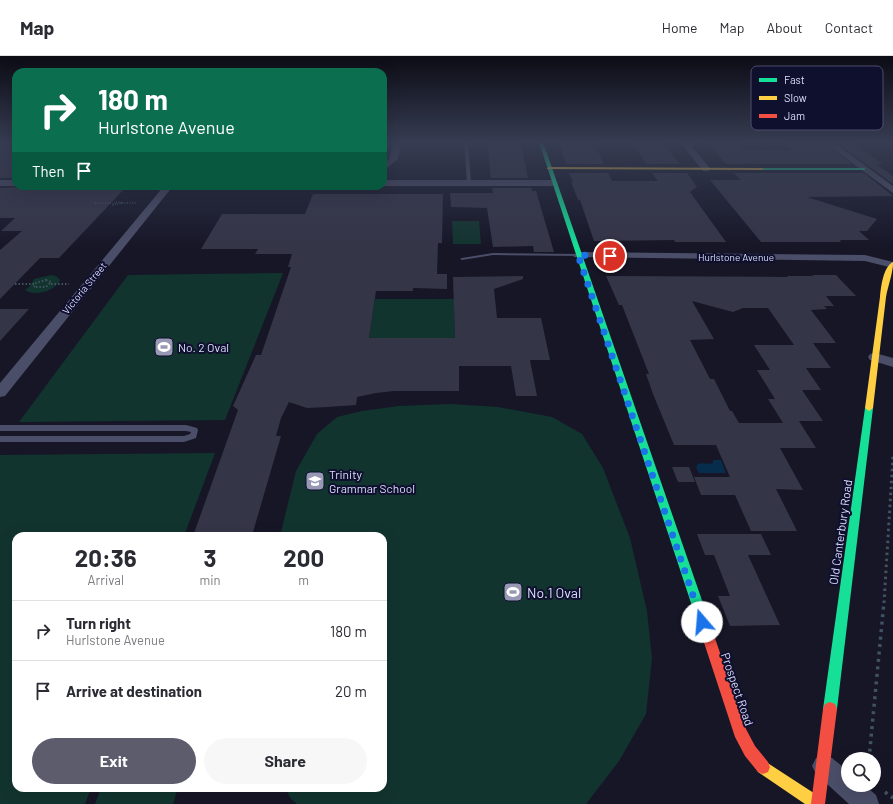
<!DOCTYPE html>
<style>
:root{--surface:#fff;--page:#f7f7f7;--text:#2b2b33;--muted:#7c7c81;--line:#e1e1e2;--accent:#5c5c6d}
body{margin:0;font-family:Barlow,sans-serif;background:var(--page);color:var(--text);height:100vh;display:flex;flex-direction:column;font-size:15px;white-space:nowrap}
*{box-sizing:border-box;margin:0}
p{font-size:13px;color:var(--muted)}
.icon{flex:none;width:22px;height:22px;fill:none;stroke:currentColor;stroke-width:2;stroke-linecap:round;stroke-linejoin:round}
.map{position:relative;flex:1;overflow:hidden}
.drawer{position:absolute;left:12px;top:476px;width:375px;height:260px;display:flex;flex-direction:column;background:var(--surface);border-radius:12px;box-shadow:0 4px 16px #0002}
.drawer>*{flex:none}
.guide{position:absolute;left:12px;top:12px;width:375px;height:122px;border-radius:12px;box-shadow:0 4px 16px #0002;background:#0b6e4f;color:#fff;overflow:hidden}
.controls{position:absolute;left:841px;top:696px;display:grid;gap:8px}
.controls a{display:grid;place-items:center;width:40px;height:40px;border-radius:50%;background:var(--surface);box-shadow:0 4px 16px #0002;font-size:20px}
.pin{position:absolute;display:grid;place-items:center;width:34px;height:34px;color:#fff;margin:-17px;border:2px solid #fff;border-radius:50%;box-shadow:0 1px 4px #0007}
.me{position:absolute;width:44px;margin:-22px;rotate:342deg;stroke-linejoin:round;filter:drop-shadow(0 0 3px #0008)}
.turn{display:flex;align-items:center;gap:14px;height:84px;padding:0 20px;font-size:18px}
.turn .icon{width:52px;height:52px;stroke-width:2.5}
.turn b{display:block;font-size:28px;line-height:34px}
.then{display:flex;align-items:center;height:38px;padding:0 20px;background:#0003;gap:8px;font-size:15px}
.eta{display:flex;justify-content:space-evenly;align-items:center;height:68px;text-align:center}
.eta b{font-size:24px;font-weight:700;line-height:28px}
.primary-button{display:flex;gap:8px;margin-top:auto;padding:8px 20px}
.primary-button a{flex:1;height:46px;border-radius:24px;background:var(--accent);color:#fff;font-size:16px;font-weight:700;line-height:46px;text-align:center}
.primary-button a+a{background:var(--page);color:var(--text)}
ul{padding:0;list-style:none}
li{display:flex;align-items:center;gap:12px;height:60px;padding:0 20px;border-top:1px solid var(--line)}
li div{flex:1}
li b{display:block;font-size:15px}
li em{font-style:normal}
header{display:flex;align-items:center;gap:24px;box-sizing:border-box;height:56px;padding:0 20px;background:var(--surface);border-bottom:1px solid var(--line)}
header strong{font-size:19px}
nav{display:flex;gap:22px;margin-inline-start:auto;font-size:14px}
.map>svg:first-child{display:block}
.green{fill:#12342f}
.water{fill:#072d4c}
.building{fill:#353548;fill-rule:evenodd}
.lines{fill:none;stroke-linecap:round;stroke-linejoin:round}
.path-far3{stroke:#40535f;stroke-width:1.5;stroke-dasharray:1 1.5;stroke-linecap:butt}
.path-far2{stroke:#40535f;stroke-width:2;stroke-dasharray:1.5 2;stroke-linecap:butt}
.path-far1{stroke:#40535f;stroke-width:3;stroke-dasharray:2.5 3.5;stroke-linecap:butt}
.path{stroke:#40535f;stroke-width:3.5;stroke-dasharray:3 4.5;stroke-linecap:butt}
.lane{fill:#4b4e68;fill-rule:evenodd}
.street{fill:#4b4e68;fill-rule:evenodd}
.fast{fill:#16e098;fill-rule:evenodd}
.slow{fill:#ffcf43;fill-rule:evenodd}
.jam{fill:#f24e42;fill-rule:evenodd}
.route{stroke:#1a73e8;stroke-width:7;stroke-dasharray:0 12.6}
.labels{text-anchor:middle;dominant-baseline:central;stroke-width:4;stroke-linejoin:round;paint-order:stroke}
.far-street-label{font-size:10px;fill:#dcdeff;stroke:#0f0f2e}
.poi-label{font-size:12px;fill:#dcdeff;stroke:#0f0f2e;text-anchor:start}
.street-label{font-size:12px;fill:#dcdeff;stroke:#0f0f2e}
.near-poi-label{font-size:14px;fill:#dcdeff;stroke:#0f0f2e;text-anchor:start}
.key{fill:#0f0f2e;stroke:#4c4d6d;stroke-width:1}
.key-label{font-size:11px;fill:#dcdeff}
</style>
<header>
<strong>Map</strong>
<nav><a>Home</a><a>Map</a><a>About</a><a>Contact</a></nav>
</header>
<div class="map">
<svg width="893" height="748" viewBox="0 0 893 748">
<rect width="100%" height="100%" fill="#161627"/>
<path class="green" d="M452,165h27l2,23h-28z
M283,217l-58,147 -206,2 109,-147z
M51,219l5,1 4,4c-4,11 -26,17 -35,10l5,-4 4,-7z
M375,243h79l1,39h-86z
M451,348l47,3 54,10 30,17 21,34 27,70 17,73 5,47 -6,56 -27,47 -33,43h-289l-6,-5 -6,-11h98v-252h-103l16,-65 21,-37 20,-17 25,-6 37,-5z
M215,397l-31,83h-168v252h75l-6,16h-85v-349z
M101,732h77l-5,16h-78z"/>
<path class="water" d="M713,404h8l5,13h-27l-3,-6 2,-3c5,-2 10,1 15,-1z"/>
<path class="building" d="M0,86h16v36h-16z
M487,86l34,1 7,35h-37z
M559,86h34l11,22h-38z
M632,86h30l18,22h-34z
M707,86h29l8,8h48l-8,-8h39l29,22h-126z
M836,86h16l31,22h-7l17,12v8z
M569,117h39l4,8h46l-6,-8h35l10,14 -7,5 36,50h-51l-1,-2 -80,1 -14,-41h-2l-7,-18h2z
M734,117h130l29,23 -86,1 70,22 -10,12h-8l10,9h-29l1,2h-80l-51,-62h31z
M44,130l-2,2 84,-1 -67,71h-19l-40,41v-49l22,-19h-21l14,-13h-15v-30z
M492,132h39l1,3h4l18,61h-20l-1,-6 -40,1 -6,-39 -36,-1 -1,-14h43z
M313,138h130l-1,49h-4l-1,31h10v15l-34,-1v3h-37l-7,47h86l-2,-61 70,-1v3l-29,10 3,29h44l9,42h-20l7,36h-21l-5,-30h-52v25h-65l-18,2 -19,4 -1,8 -29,2 -20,1 -18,-6 -8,16 -5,18h5l-28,96 -5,4h-55l45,-126 -5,-4 23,-51h5l30,-88h-3l4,-13h-37l3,-5h-57l21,-35h83z
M812,219h24l20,21h-30l8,10h-10l3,3 -16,1 25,33h-23l18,25h-25l15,22h-19l21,31h-24l17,27h-36l23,42 -27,-1 21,42h-46l-16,-36h-34l-7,-18h36l-14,-32h-42l-21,-51 -7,-20h3l-27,-69h-3l-13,-29 182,1 -1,-1h27zM692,245l41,11 10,-4h25l26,37h-40l16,25h-13l18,29h-7l15,24h-44l-7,-12h-2l-16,-32h-4l-20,-39 24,-1z
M0,253h29l-29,32z
M672,411h17l6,15h-17z
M697,478h64l10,21h-23l32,70 -50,1 -12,-30h12l-16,-41h-9z"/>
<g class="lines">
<path class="path-far3" d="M116,146l6,1 -9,2z
M95,147h18
M122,147h15"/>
<path class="path-far2" d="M46,224l5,2 -5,5h-12l2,-4z
M15,228h19
M51,228h18"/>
<path class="path-far1" d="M884,547l9,-147"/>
<path class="path" d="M869,703l15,-157
M885,736l8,6"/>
<path class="lane" d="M464,86h4l3,41 -2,1 -2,-1z
M493,197l85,1 2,1 -2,1 -85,-1 -31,5 -2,-1 2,-1z
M0,369h186l11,3 1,2 -2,8 -12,4h-184v-6h184l6,-2 1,-2 -5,-1h-186z"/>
<path class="street" d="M393,86h8l-3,17 -15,12v-6l7,-7z
M680,86h8l21,25v4h-6z
M824,86h9l60,44v7z
M0,124h16v6h-16z
M383,124h171l4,3 -4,3h-171z
M164,130h9l-168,210 -5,1v-14z
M578,196l287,3 28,7v6l-28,-7 -291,-4 -1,-2z
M875,297l18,5v9l-23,-7 -2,-3 2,-3z
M824,698l8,4 16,13v14h16l12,10 3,9h-30l-33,-30 -4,-8 4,-8z"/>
<path class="fast" d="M539,86h4l162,467 -2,4 -4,2 -4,-2 -2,-4z
M762,112h102l2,1 -2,1h-104v-1z
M869,349l4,3 -36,301 -2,5 -5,2 -5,-2 -2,-5 42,-301z"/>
<path class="slow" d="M549,111l213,1 2,1 -2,1 -215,-1v-1z
M893,206c0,12 -5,23 -7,35l-13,111 -4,3 -4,-3 15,-111c1,-10 3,-30 13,-35z
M763,704l60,39 2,5h-20l-47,-32 -2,-5 2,-5z"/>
<path class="jam" d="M699,547l4,2 2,4 41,120 9,17 13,16 2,5 -2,5 -5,2 -5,-2 -13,-16 -10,-19 -42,-128 2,-4z
M830,646l5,2 2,5 -12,95h-14l12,-95 2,-5z"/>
</g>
<linearGradient id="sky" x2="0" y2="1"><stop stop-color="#0c0c15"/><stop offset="0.45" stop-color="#363c52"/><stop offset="1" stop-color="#363c52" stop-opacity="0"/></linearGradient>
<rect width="893" height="191" fill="url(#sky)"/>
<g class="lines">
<path class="route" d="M610,200l-32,-1 124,367"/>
</g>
<defs>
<g id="stadium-square" transform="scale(1)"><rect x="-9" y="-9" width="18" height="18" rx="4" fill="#9798b3" stroke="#0f0f2e"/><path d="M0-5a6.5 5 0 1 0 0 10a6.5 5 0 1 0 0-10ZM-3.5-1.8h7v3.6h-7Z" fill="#fff"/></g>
<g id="school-square" transform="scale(1)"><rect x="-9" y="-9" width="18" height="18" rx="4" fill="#9798b3" stroke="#0f0f2e"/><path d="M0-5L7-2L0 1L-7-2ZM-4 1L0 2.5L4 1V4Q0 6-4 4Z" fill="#fff"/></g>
</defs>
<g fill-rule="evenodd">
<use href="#stadium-square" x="164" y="291"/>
<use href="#school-square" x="315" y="425"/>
<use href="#stadium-square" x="513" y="536"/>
</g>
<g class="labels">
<g class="far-street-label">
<text x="736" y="201">Hurlstone Avenue</text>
<text transform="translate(84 232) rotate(-51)">Victoria Street</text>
</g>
<g class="poi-label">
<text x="178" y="291">No. 2 Oval</text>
<text x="329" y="418">Trinity<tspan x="329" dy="14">Grammar School</tspan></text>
</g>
<g class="street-label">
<text transform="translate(840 476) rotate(-82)">Old Canterbury Road</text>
<text transform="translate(738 633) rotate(71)">Prospect Road</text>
</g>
<g class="near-poi-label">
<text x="527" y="536">No.1 Oval</text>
</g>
</g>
<rect x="751" y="10" width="132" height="64" rx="6" class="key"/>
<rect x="759" y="22" width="18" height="4" fill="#16e098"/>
<rect x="759" y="40" width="18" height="4" fill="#ffcf43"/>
<rect x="759" y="58" width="18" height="4" fill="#f24e42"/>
<g class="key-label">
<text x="784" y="28">Fast</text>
<text x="784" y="46">Slow</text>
<text x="784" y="64">Jam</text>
</g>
</svg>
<div class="controls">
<a><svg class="icon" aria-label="search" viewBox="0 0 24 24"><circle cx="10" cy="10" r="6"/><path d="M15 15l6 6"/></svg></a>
</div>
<div class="pin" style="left:610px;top:200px;background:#d93025"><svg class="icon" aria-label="arrive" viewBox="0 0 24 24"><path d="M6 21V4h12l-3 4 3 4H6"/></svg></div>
<svg class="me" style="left:702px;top:566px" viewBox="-20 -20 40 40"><circle r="19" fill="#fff"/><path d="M0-13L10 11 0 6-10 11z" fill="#1a73e8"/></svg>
<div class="guide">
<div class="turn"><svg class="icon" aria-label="right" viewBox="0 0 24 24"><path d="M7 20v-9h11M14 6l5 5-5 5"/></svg><div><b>180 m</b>Hurlstone Avenue</div></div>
<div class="then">Then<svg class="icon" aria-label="arrive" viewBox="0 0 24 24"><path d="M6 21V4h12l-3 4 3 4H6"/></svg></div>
</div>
<section class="drawer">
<div class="eta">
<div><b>20:36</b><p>Arrival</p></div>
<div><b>3</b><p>min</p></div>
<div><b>200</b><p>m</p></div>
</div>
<ul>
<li><svg class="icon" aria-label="right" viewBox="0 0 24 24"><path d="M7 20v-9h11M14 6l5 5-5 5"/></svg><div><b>Turn right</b><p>Hurlstone Avenue</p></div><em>180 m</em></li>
<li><svg class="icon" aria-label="arrive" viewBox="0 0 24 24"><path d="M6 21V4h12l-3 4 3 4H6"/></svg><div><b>Arrive at destination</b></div><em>20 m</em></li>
</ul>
<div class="primary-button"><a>Exit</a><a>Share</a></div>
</section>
</div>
